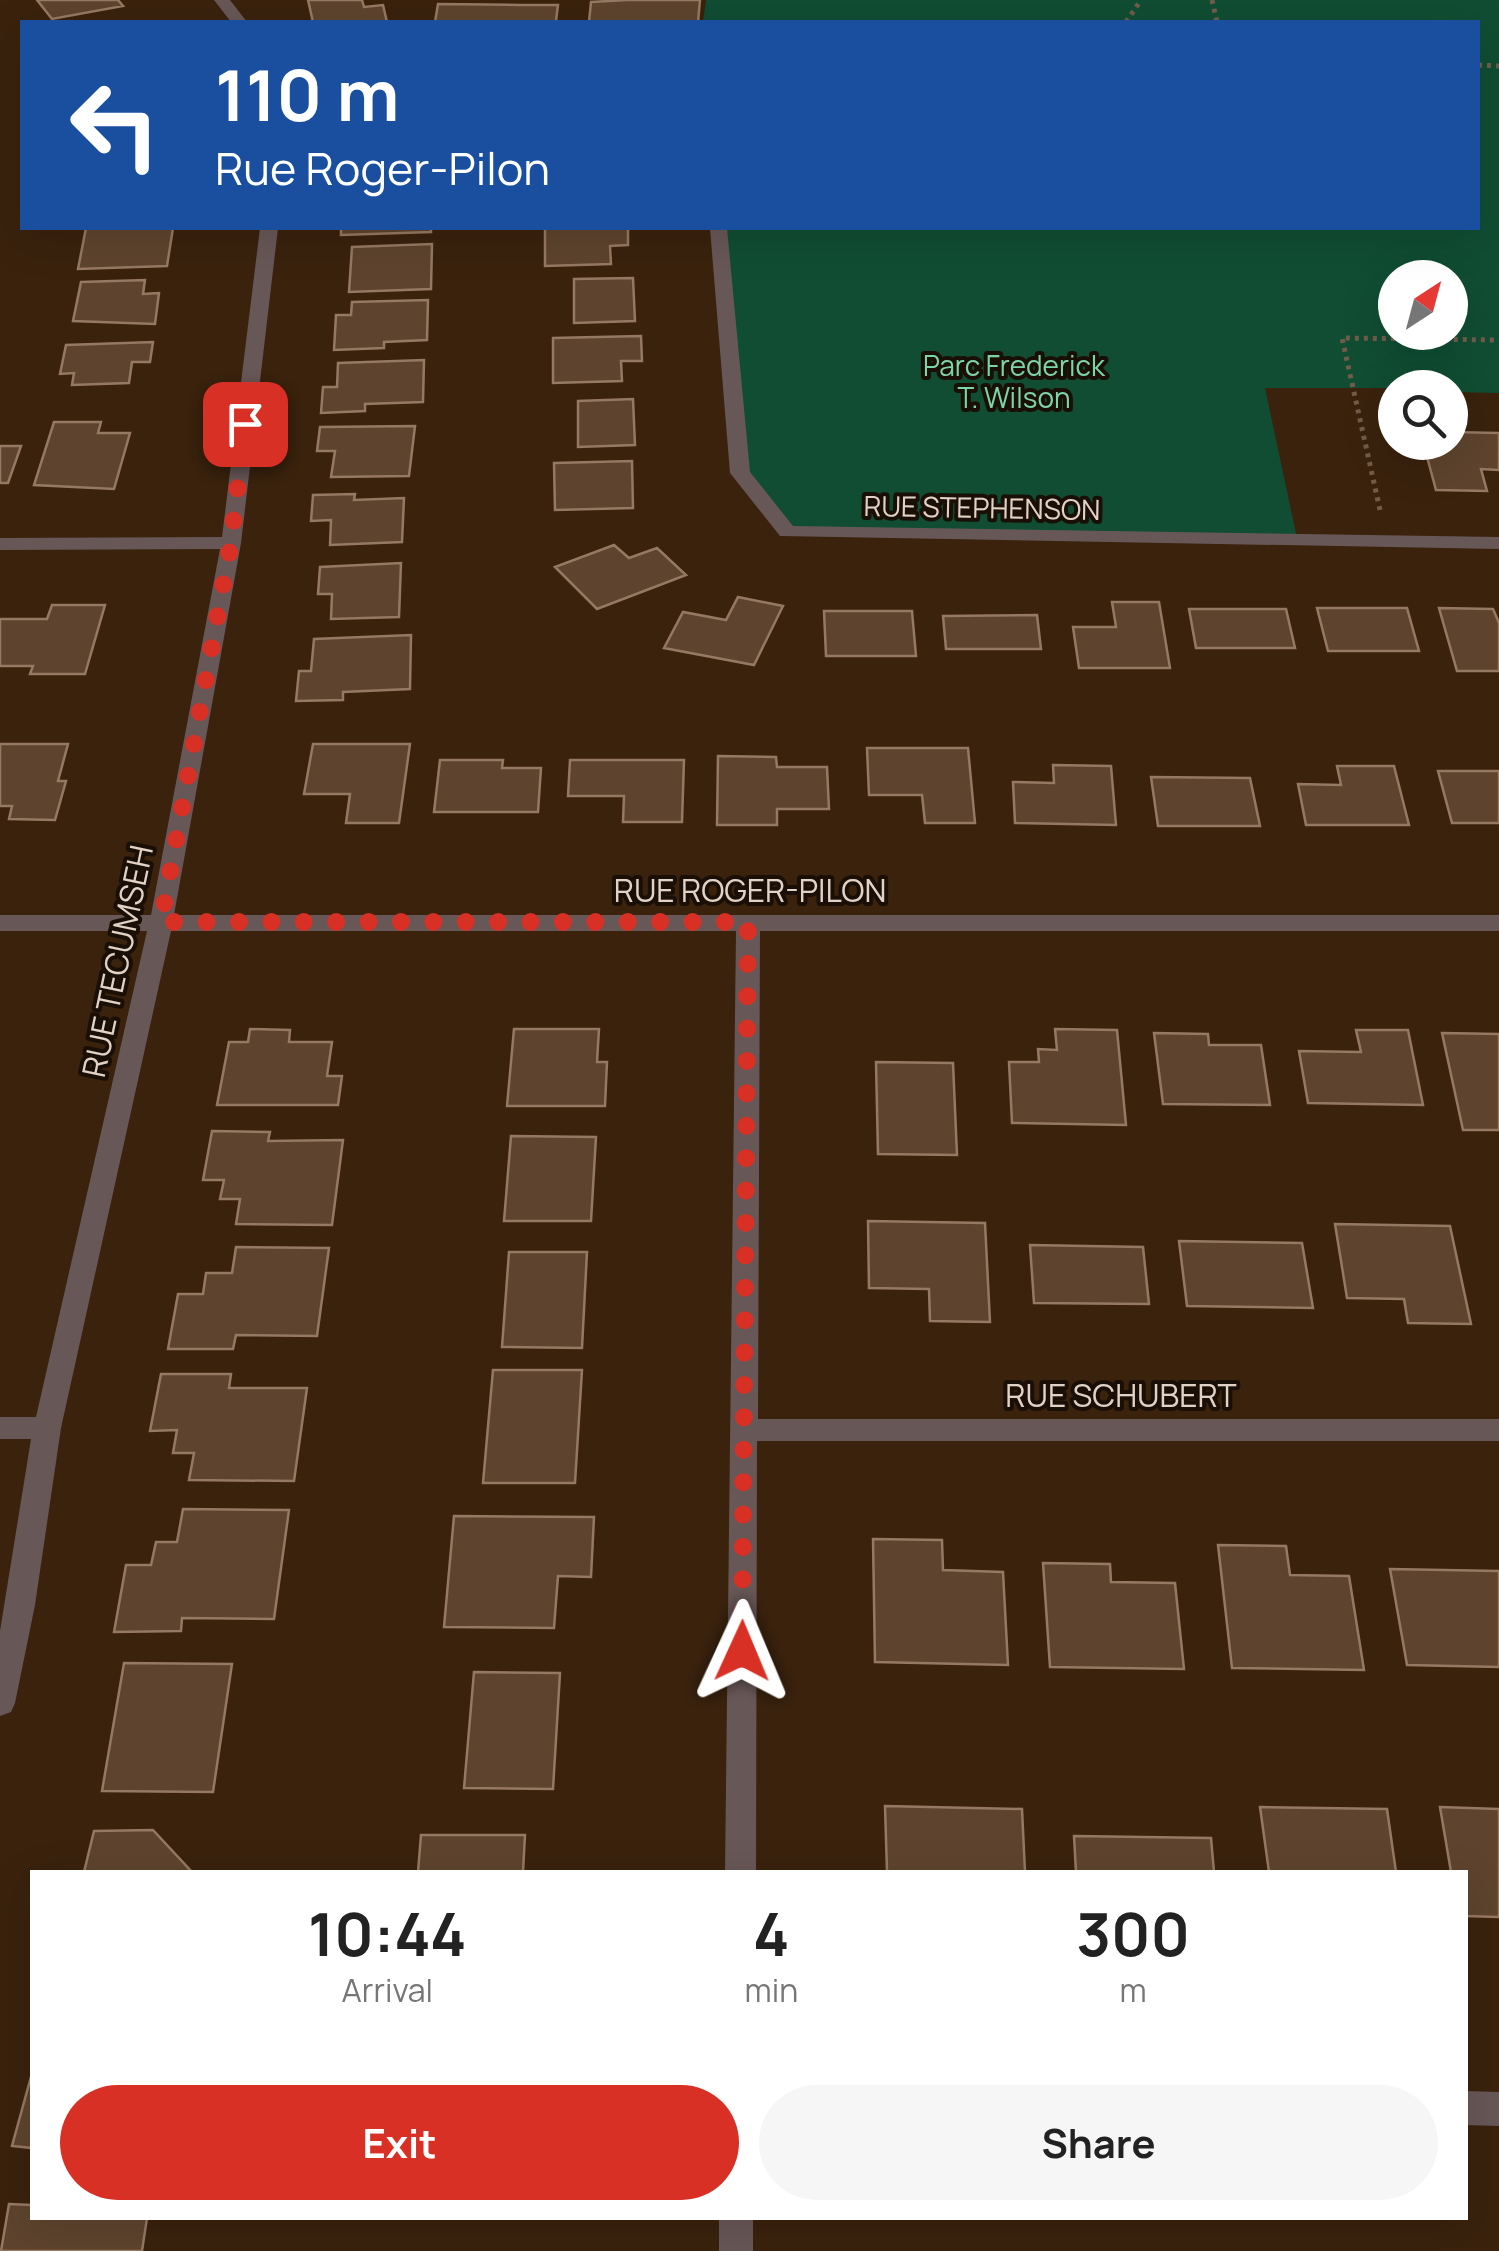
<!DOCTYPE html>
<style>
:root{--surface:#fff;--page:#f6f6f6;--text:#222;--muted:#767676;--accent:#d93025}
body{margin:0;font-family:Manrope,sans-serif;background:var(--page);color:var(--text);height:100vh;display:flex;flex-direction:column;font-size:38px;white-space:nowrap}
*{box-sizing:border-box;margin:0}
p{font-size:32px;color:var(--muted)}
.icon{flex:none;width:55px;height:55px;fill:none;stroke:currentColor;stroke-width:2;stroke-linecap:round;stroke-linejoin:round}
.map{position:relative;flex:1;overflow:hidden}
.details{position:absolute;left:30px;top:1870px;width:1438px;height:350px;display:flex;flex-direction:column;background:var(--surface);border-radius:0px;box-shadow:0 10px 40px #0002}
.details>*{flex:none}
.hud{position:absolute;left:20px;top:20px;width:1460px;height:210px;border-radius:0px;box-shadow:0 10px 40px #0002;background:#1a4fa0;color:#fff;overflow:hidden}
.needle{width:65px;rotate:36deg}
.tools{position:absolute;left:1378px;top:260px;display:grid;gap:20px}
.tools a{display:grid;place-items:center;width:90px;height:90px;border-radius:50%;background:var(--surface);box-shadow:0 10px 40px #0002;font-size:50px}
.pin{position:absolute;display:grid;place-items:center;width:85px;height:85px;color:#fff;margin:-42px;border-radius:20px;box-shadow:0 5px 15px #0006}
.me{position:absolute;width:110px;margin:-55px;rotate:1deg;stroke-linejoin:round;filter:drop-shadow(0 0 8px #0008)}
.turn{display:flex;align-items:center;gap:35px;height:210px;padding:0 30px;font-size:45px}
.turn .icon{width:130px;height:130px;stroke-width:2.5}
.turn b{display:block;font-size:70px;line-height:85px}
.eta{display:flex;justify-content:space-evenly;align-items:center;height:170px;text-align:center}
.eta b{font-size:60px;font-weight:700;line-height:70px}
.action{display:flex;gap:20px;margin-top:auto;padding:20px 30px}
.action a{flex:1;height:115px;border-radius:60px;background:var(--accent);color:#fff;font-size:40px;font-weight:700;line-height:115px;text-align:center}
.action a+a{background:var(--page);color:var(--text)}
.map>svg:first-child{display:block}
.green{fill:#104d33;fill-rule:evenodd}
.building{fill:#5e442e;stroke:#967962;stroke-width:2.5}
.lines{fill:none;stroke-linecap:round;stroke-linejoin:round}
.path{stroke:#715c4a;stroke-width:5;stroke-dasharray:4 5;stroke-linecap:butt}
.minor{fill:#685757;fill-rule:evenodd}
.route{stroke:#d93025;stroke-width:18;stroke-dasharray:0 32.4}
.labels{text-anchor:middle;dominant-baseline:central;stroke-width:8;stroke-linejoin:round;paint-order:stroke}
.far-park-label{font-size:28px;fill:#7cd4a7;stroke:#190f06}
.far-street-label{font-size:28px;fill:#e2d2c5;stroke:#190f06}
.street-label{font-size:32px;fill:#e2d2c5;stroke:#190f06}
</style>
<div class="map">
<svg width="1499" height="2251" viewBox="0 0 1499 2251">
<rect width="100%" height="100%" fill="#3a220d"/>
<path class="green" d="M706,0h793v393l-49,-1v-4h-185l32,150 -510,-6 -47,-59 -22,-245h760v-206h-775zM1395,278h55v54h-55z"/>
<path class="building" d="M37,0h81l5,6 -71,13z
M308,0h54l2,7 19,-2 4,17h-74z
M627,0h73l-2,22h-109l2,-20z
M438,4l83,1h37l-2,16 -121,1z
M86,228h87l-6,38 -89,3z
M341,228h90v4l-90,3z
M545,228h83v17l-18,1 1,18 -66,2z
M432,244l-1,45 -82,3 3,-45z
M633,278l2,43 -61,2v-44z
M145,280l-2,14 16,-1 -4,31 -82,-3 8,-39z
M428,300l-1,40 -43,2v6l-50,2 2,-35h15l1,-13z
M641,336l1,25h-21l1,20 -69,2v-45z
M153,342l-3,20h-18l-3,21 -57,2 2,-12 -14,1 6,-29z
M424,360l-1,42 -58,2v7l-44,2 2,-26h14l1,-24z
M633,399l2,46 -57,2v-46z
M54,422h47l-3,11h32l-16,56 -80,-4z
M415,426l-6,50 -78,1 4,-26h-18l3,-24z
M1450,432l49,1v37l-18,-1 6,22 -51,-1 -13,-48h27z
M0,446h21l-13,37h-8z
M632,461l1,47 -78,2 -1,-47z
M355,494l-1,6 50,-2 -2,44 -72,3 1,-25 -20,1 2,-26z
M614,545l15,13 28,-10 29,27 -89,34 -42,-42z
M401,563l-2,54 -68,2 1,-25h-14l2,-27z
M738,597l45,9 -29,59 -90,-17 19,-36 43,8z
M1112,602h47l11,66h-91l-6,-41h43z
M52,605h53l-20,69h-55l3,-8h-33v-47h47z
M1317,608h90l12,43h-91z
M1439,608l54,1 6,14v48h-42z
M1189,609h97l9,39h-99z
M824,611h88l4,45h-90z
M1037,615l4,34h-95l-3,-33z
M411,635l-1,54 -67,3v8l-47,1 3,-30h12l3,-32z
M0,744h68l-10,37h8l-11,39 -46,-1 3,-13h-12z
M313,744h97l-11,79h-53l4,-29h-46z
M867,748h101l7,75h-50l-3,-28h-53z
M718,756l58,1 1,10h50l2,42h-52v16h-60z
M440,760h63l-1,8h39l-3,44h-104z
M570,760h114l-2,62h-59l1,-26h-56z
M1053,765l58,1 5,59 -101,-2 -2,-41 41,1z
M1337,766h57l15,59h-103l-8,-41 43,1z
M1438,771h61v52h-47z
M1151,777l99,1 10,48h-102z
M250,1029l40,1 -1,12h43l-5,34h15l-4,29h-121l12,-63h19z
M514,1029h85l-2,33h10l-2,44h-98z
M1055,1029l62,1 9,95 -114,-2 -3,-61h30l-1,-13 19,1z
M1356,1030h52l15,75 -115,-2 -9,-52 62,1z
M1154,1033l54,1 1,11h52l9,60 -107,-1z
M1442,1033l57,1v96h-36z
M876,1062l77,1 4,92 -79,-1z
M212,1131l58,1 -2,9 75,-1 -11,85 -96,-1 4,-25h-20l4,-19h-21z
M511,1136l85,1 -5,84h-87z
M868,1221l117,2 5,99 -60,-1 -1,-32 -60,-1z
M1335,1224l115,2 21,98 -63,-1 -4,-24 -57,-1z
M1179,1241l123,2 11,65 -126,-2z
M1030,1245l113,2 6,57 -115,-1z
M236,1247l93,1 -12,88 -81,-1 -3,14h-65l10,-55h25l3,-21h26z
M509,1252h78l-5,96 -80,-1z
M493,1370h89l-7,113h-92z
M161,1374h70l-2,14h78l-13,93 -105,-1 5,-27h-21l4,-23 -27,1z
M183,1509l106,1 -15,109 -92,-1 -1,13 -67,1 12,-67h25l5,-23h21z
M454,1516l140,1 -3,60 -33,-1 -4,52 -110,-1z
M873,1539l69,1 1,30 60,2 5,93 -133,-3z
M1218,1545l68,1 4,29 59,1 15,94 -132,-2z
M1043,1563l67,1 1,18 64,1 9,86 -134,-2z
M1390,1569l109,2v96l-92,-2z
M124,1663l108,1 -19,128 -111,-1z
M474,1672l86,1 -7,116 -89,-1z
M885,1806l137,3 3,63h-138z
M1260,1807l127,2 9,63h-127z
M1440,1807l59,2v108l-34,-1v-44h-14z
M153,1830l39,42h-108l10,-41z
M421,1835h104l-2,37h-105z
M1074,1836l137,2 3,34h-138z
M32,2073v75l-20,-2z
M9,2204l23,1v13h115l-5,33h-141z"/>
<g class="lines">
<path class="path" d="M1212,0l5,22
M1126,22l15,-22
M1478,65l21,1
M1380,510l-38,-172 157,2"/>
<path class="minor" d="M214,0h16l17,22h-16z
M260,228h18l-37,315 -67,372h1325v16h-739l-2,488h741v22h-742l-1,431h-31l11,-941h-565l-110,497 -26,177 -20,98 -4,9 -11,4v-85l31,-192h-31v-22h36l111,-486h-147v-16h151l69,-366 -220,1v-12l222,-1z
M710,228h17l23,244 43,54 706,11v12l-719,-13 -50,-63z
M1465,2091l34,1v34l-34,-1z
M719,2218h34v33h-34z"/>
</g>
<g class="lines">
<path class="route" d="M245,424l-14,119 -70,379h587l-6,729"/>
</g>
<g class="labels">
<g class="far-park-label">
<text x="1014" y="365">Parc Frederick<tspan x="1014" dy="32">T. Wilson</tspan></text>
</g>
<g class="far-street-label">
<text transform="translate(982 507) rotate(1)">RUE STEPHENSON</text>
</g>
<g class="street-label">
<text x="750" y="890">RUE ROGER-PILON</text>
<text transform="translate(117 961) rotate(-78)">RUE TECUMSEH</text>
<text x="1121" y="1395">RUE SCHUBERT</text>
</g>
</g>
</svg>
<div class="tools">
<a><svg class="needle" viewBox="-14 -14 28 28"><path d="M0-13l5 13h-10z" fill="#e53935"/><path d="M0 13l5-13h-10z" fill="#767676"/></svg></a>
<a><svg class="icon" aria-label="search" viewBox="0 0 24 24"><circle cx="10" cy="10" r="6"/><path d="M15 15l6 6"/></svg></a>
</div>
<div class="pin" style="left:245px;top:424px;background:#d93025"><svg class="icon" aria-label="arrive" viewBox="0 0 24 24"><path d="M6 21V4h12l-3 4 3 4H6"/></svg></div>
<svg class="me" style="left:742px;top:1651px" viewBox="-20 -20 40 40"><path d="M0-17L14 15 0 8-14 15z" fill="#d93025" stroke="#fff" stroke-width="4"/></svg>
<div class="hud">
<div class="turn"><svg class="icon" aria-label="left" viewBox="0 0 24 24"><path d="M17 20v-9H6M10 6l-5 5 5 5"/></svg><div><b>110 m</b>Rue Roger-Pilon</div></div>
</div>
<section class="details">
<div class="eta">
<div><b>10:44</b><p>Arrival</p></div>
<div><b>4</b><p>min</p></div>
<div><b>300</b><p>m</p></div>
</div>
<div class="action"><a>Exit</a><a>Share</a></div>
</section>
</div>
